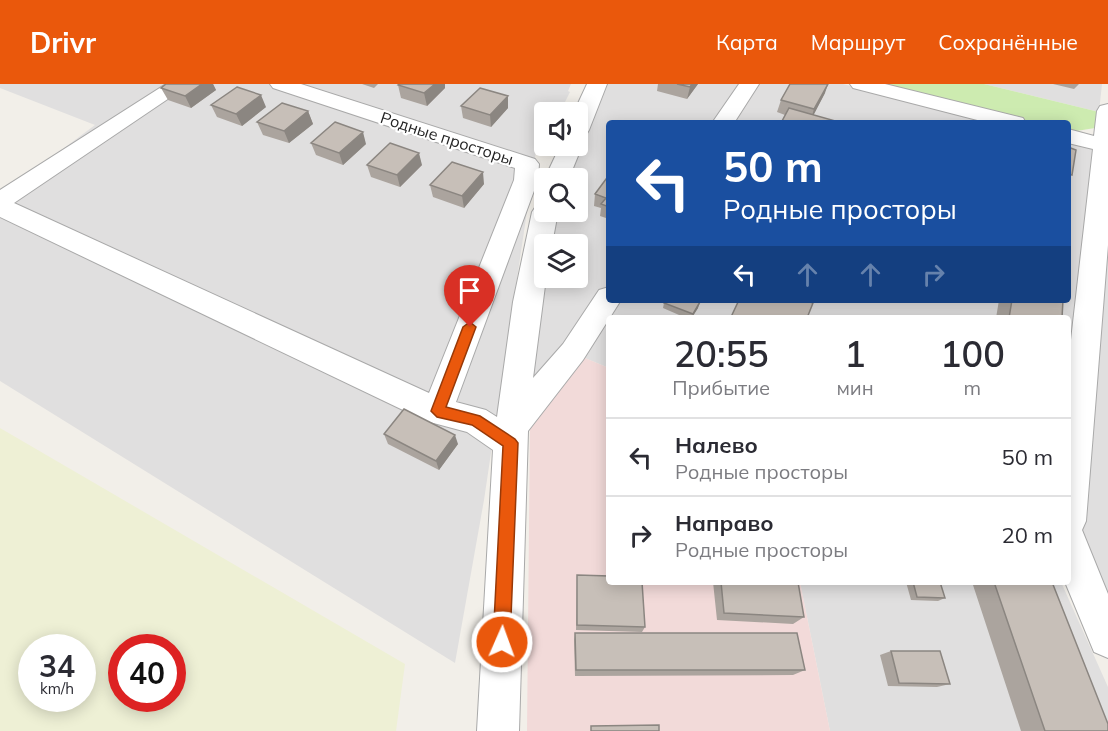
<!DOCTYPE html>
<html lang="ru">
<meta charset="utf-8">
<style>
:root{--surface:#fff;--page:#f2f2f3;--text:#2b2b33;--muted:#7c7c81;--line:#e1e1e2;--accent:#ea580c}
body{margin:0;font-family:Mulish,sans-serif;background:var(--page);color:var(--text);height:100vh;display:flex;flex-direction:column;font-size:22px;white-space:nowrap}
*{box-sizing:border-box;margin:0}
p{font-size:20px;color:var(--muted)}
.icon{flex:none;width:33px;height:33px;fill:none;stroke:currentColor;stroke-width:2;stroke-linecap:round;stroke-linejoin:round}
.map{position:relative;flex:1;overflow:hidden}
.sheet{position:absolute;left:606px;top:231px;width:465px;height:270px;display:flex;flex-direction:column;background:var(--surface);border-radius:6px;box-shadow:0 3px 15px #0003}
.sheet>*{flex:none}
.guide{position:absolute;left:606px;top:36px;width:465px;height:183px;border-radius:6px;box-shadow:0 3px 15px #0003;background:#1a4fa0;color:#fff;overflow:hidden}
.controls{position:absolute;left:534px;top:18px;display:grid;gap:12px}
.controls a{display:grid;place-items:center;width:54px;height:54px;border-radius:6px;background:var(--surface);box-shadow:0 3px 15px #0003;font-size:30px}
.speed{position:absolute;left:18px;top:550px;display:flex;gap:12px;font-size:30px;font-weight:700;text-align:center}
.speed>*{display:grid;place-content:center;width:78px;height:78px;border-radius:50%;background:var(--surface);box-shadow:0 3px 15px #0003;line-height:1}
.speed small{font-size:15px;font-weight:400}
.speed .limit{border:9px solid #d22;background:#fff;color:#111}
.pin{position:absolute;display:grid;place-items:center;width:51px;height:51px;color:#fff;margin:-62px -26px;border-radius:50% 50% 50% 0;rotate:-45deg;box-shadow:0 0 6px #0007}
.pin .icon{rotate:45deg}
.me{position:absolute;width:66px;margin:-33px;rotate:2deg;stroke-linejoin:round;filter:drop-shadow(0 0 4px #0008)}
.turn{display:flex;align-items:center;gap:21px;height:126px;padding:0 18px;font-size:27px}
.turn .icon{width:78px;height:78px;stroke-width:2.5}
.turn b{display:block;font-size:42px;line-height:51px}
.lanes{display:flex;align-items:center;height:57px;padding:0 18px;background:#0003;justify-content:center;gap:30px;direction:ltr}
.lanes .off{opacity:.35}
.eta{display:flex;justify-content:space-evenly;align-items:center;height:102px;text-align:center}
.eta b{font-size:36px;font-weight:600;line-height:42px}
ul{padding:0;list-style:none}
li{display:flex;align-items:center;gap:18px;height:78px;padding:0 18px;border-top:2px solid var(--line)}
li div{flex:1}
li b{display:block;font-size:22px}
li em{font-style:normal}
header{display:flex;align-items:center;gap:36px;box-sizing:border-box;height:84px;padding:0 30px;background:var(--accent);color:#fff}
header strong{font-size:28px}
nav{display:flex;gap:33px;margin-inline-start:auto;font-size:21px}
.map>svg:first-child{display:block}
.residential{fill:#e0dfdf}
.commercial{fill:#f2dad9}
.farmland{fill:#eef0d5;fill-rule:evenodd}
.grass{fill:#cdebb0}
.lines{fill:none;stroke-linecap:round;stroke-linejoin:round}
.minor-casing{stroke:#a9a9a9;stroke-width:2}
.minor{fill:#fff;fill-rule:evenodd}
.wall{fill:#aba49e}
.shaded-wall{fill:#8b8681}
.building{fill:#c7bfb8;stroke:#8b8681;stroke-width:1.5}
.route{fill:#ea580c;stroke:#983908;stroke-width:1.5}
.labels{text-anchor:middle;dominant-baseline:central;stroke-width:4.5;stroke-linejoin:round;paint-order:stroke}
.street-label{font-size:16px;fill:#222;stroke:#fff}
</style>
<header>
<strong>Drivr</strong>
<nav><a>Карта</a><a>Маршрут</a><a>Сохранённые</a></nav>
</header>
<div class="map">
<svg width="1108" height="647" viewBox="0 0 1108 647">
<rect width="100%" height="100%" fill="#f2efe9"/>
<path class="residential" d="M0,0h571l-3,7 2,1 -10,20h-16v31l-8,8 -52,349 -29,163 -455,-282v-185l95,-71 -95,-37z
M605,0h139l-27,39h-108v161l-44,66 -33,33 12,-105h34v-34h-27l7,-32h20v-34h-12z
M754,0h89l156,39h-270z
M984,0h118l-3,28z
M1068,56l17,4 9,7 -26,240v-73h-459v50l-29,-12 36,-56h452z
M1108,108v415l-26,-70z
M800,498h261l47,105v44h-278z"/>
<path class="commercial" d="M580,272l29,12v214h191l30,149h-303l3,-304z"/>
<path class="farmland" d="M0,344l405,236 -9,67h-396zM32,564h50v51h-50zM122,564h50v51h-50z"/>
<path class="grass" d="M870,0h114l115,28 -4,16 -25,4 -2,-9h-40z"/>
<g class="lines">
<g class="minor-casing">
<path id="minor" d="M166,0h24l-176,119 415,190 85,-213 1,-12 -242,-80 -3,-4h31l234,75 4,5 -1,16 -82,222 30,8 11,7 16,-115 19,-90 4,-6 8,-2v8h14l-6,32h-8l2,34 -13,100 30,-34 36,-54 10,-3v13h12l-38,60 -55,71 -9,300h-42l16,-281 -26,-18 -41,-11 -426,-204v-27z
M587,0h20l-18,46 -3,5 -8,2v-25h-4z
M739,0h20l-25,39h-22z
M850,0h35l138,34 3,5h-37l-136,-35z
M1108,20v141l-22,276 -4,9 26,64v64l-14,-6 -29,-70h3v-216l25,-217 -25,-6v-14l26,7 3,-25 3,-5z
M578,57l4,5 -13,32h-24l15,-32h18z"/>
</g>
<use href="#minor" class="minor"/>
</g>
<path class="wall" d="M166,0h47l3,6 -25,18 -23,-8 -7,-12z
M362,0h16l-4,4z
M658,0h40l-11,15 -30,-8z
M1053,0h26l-5,5z
M398,1l47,3 -18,18 -26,-8z
M825,9l-12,22h-28l-8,-3 4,-12z
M508,12v12l-17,19 -28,-9 -2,-12z
M211,21l55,2 -24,19 -25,-9z
M308,27l5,13 -24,19 -26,-8 -6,-13z
M311,59l55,1 -23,21 -27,-10z
M367,81h55l-22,22 -29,-10z
M609,91v44l-9,-3 1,-8 -7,-2 1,-12z
M484,100l-20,24 -31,-11 -3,-12z
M999,216h64l-1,18h-66z
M664,219l34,5 -6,10h-6l-23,-10z
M384,350l74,10 -19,26 -51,-26z
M577,491l68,52 -3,5 -66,-2z
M713,498h85l6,35 -11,7 -76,-4z
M906,498h34l5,16 -7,3 -27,-1z
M972,498h80l56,149h-87z
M575,549l230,37 -12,5 -218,1 -1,-36z
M891,567l59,33 -13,3 -49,-1 -8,-31z"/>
<path class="shaded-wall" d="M202,0h11l3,6 -25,18 -6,-12z
M435,0h10v4l-18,18 -3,-13z
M692,0h6l-11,15 3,-12z
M828,0l-3,9 -15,29 4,-13z
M261,11l5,12 -24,19 -6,-12z
M508,12v12l-17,19 -1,-12z
M308,27l5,13 -24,19 -5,-12z
M363,48l3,12 -23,21 -4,-12z
M419,69l3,12 -22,22 -3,-12z
M483,88l1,12 -20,24 -2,-12z
M700,218l-2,6 -7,10 2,-4z
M455,351l3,9 -19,26 -3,-9z"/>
<path class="building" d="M166,0h36l-17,12 -24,-8z
M399,0h36l-11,9 -26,-8z
M677,0h15l-2,3z
M790,0h38l-14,25 -33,-9z
M237,3l24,8 -25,19 -25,-9z
M480,4l28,8 -18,19 -29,-9z
M282,19l26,8 -24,20 -27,-9z
M789,24l50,14v1h-58z
M335,38l28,10 -24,21 -28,-10z
M390,59l29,10 -22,22 -30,-10z
M1068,63l8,3 -4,25 -4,-1z
M452,78l31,10 -21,24 -32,-11z
M609,91v32l-8,-3 5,-6 -11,-4z
M666,216h28l6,2 -7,12 -29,-11z
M739,216h65l9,3 -6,15h-72l-4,-1z
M1012,216h51l-1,18h-53z
M404,325l51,26 -19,26 -52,-27z
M577,491l32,1v6h33l3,45 -68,-2z
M721,498h77l6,35 -80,-4z
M913,498h27l5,16 -28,-1z
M994,498h58l56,142v7h-63z
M575,549h222l8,37h-229z
M891,567h49l10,33 -51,-1z
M659,641v6h-68v-5z"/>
<path class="route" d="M470,238l6,5 -30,80 34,9 35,23 3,4 -8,199 -2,6 -6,3 -6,-3 -3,-6 10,-196 -31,-21 -35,-8 -6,-6 32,-84z"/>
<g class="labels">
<g class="street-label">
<text transform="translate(447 54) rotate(18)">Родные просторы</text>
</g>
</g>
</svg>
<div class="controls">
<a><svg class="icon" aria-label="sound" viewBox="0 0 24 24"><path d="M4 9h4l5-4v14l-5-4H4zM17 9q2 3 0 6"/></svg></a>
<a><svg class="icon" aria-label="search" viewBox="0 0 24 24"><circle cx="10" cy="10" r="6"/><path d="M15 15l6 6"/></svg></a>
<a><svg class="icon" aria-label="layers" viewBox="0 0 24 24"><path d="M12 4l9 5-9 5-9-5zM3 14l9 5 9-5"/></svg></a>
</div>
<div class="speed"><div>34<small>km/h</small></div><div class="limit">40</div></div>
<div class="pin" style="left:470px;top:243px;background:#d93025"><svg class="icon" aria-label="arrive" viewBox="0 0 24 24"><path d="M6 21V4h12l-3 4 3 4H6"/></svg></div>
<svg class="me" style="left:502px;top:558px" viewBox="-20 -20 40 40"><circle r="17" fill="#ea580c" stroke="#fff" stroke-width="3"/><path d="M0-11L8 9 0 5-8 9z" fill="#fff"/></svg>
<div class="guide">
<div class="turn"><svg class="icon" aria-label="left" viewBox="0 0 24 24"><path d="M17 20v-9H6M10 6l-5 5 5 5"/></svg><div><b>50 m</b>Родные просторы</div></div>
<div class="lanes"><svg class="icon" aria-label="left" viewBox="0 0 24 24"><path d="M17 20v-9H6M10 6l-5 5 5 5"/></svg><svg class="icon off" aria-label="ahead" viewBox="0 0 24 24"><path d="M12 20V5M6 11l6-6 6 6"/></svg><svg class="icon off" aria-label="ahead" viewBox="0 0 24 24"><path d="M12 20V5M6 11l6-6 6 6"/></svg><svg class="icon off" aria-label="right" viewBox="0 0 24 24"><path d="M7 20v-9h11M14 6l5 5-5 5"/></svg></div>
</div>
<section class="sheet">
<div class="eta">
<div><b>20:55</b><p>Прибытие</p></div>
<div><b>1</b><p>мин</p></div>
<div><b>100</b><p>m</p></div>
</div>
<ul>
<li><svg class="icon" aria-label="left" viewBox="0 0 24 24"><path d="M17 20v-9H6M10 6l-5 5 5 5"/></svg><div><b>Налево</b><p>Родные просторы</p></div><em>50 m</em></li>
<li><svg class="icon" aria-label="right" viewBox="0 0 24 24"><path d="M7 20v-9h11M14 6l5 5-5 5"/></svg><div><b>Направо</b><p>Родные просторы</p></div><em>20 m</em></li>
</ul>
</section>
</div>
